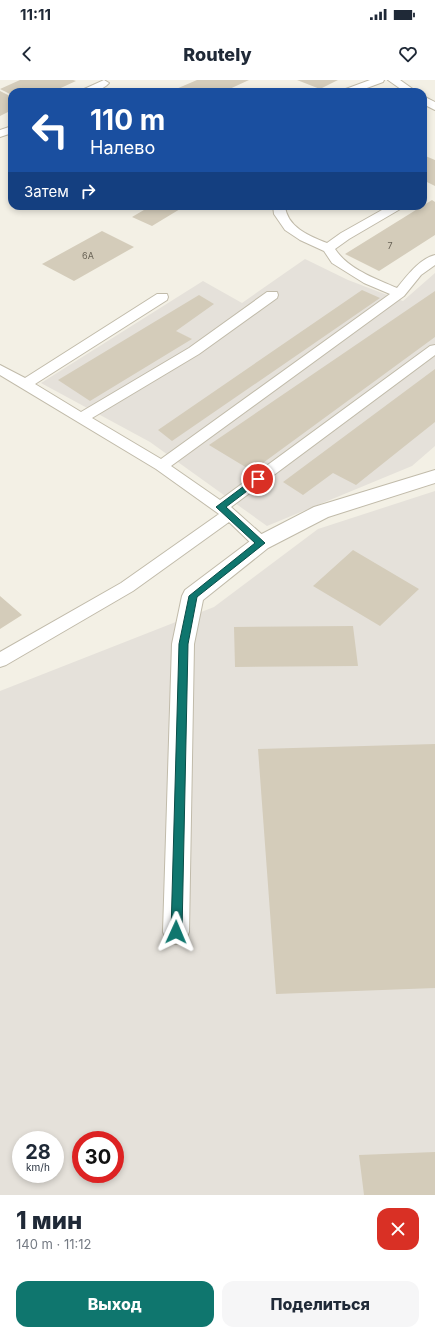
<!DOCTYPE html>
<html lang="ru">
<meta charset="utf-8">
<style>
:root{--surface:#fff;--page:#f6f6f7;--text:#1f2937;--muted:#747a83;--accent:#0f766e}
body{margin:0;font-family:Inter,sans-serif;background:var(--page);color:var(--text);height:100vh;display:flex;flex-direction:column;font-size:15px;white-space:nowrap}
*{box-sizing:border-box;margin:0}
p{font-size:13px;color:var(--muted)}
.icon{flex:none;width:22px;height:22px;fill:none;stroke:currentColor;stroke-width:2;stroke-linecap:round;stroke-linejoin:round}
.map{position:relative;height:1115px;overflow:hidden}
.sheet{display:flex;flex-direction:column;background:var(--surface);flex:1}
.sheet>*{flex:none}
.top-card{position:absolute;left:8px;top:8px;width:419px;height:122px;border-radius:12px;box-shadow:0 2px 6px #0003;background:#1a4fa0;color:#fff;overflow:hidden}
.speed{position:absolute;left:12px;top:1051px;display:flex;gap:8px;font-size:20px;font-weight:700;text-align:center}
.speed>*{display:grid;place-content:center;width:52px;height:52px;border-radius:50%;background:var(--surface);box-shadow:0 2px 6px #0003;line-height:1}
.speed small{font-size:10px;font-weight:400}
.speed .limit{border:6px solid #d22;background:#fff;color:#111}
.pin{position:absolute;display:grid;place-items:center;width:34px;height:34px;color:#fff;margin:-17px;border:2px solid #fff;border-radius:50%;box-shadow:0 1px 4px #0007}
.me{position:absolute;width:44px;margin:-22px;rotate:1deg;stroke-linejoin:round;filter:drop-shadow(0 0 3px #0008)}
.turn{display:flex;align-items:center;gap:14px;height:84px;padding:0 16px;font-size:18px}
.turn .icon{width:52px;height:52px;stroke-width:2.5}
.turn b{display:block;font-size:28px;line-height:34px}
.then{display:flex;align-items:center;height:38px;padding:0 16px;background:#0003;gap:8px;font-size:15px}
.round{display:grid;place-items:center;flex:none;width:42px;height:42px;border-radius:12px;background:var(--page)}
.head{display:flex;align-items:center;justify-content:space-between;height:68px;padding:0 16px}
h1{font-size:24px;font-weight:800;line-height:30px}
.cta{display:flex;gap:8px;margin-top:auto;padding:8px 16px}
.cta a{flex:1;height:46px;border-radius:12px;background:var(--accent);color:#fff;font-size:16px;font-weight:800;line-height:46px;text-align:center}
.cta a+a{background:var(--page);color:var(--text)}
.status{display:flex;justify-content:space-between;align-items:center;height:28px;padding:0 20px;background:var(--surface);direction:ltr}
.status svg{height:11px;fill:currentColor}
header{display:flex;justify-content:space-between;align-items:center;height:52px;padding:0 16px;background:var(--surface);font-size:18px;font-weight:800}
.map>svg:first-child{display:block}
.industrial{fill:#e5e1da;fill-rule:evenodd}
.building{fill:#d4ccba}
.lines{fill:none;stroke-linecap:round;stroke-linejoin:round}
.lane-casing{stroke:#c1bbaa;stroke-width:2}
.street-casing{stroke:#c1bbaa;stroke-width:2}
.lane{fill:#fff;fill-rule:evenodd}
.street{fill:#fff;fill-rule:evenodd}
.route{fill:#0f766e;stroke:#0a4d48}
.labels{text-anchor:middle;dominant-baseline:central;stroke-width:3;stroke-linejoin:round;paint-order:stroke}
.number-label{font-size:9px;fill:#696356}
</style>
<div class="status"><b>11:11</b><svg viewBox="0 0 49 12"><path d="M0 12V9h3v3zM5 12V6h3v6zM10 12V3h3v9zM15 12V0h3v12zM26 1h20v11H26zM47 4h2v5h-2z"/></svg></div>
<header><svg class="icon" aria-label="back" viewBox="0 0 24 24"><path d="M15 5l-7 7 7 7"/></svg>Routely<svg class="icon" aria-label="heart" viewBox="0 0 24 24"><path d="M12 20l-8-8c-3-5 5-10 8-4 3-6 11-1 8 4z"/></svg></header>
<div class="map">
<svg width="435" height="1115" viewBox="0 0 435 1115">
<rect width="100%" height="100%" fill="#f3f0e5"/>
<path class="industrial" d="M305,179l43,21 55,21 32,-28v173l-23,20 -145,60 -117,-84 -109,-59 162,-102 39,22z
M435,411v704h-435v-504l214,-84 104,-78zM21,1060h34v34h-34zM81,1060h34v34h-34z"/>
<path class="building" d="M20,0h53l3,1 -24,11h-40v3l-12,-6z
M197,0h52l-26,12h-54z
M297,0h41l-18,9z
M0,11l12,6v13l-12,6z
M423,75l12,5v26l-12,-6z
M432,120l3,2v33l-56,36 -34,-17z
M147,126h38l-33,20 -20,-9 17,-10z
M102,151l32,16 -60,34 -32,-17z
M362,210l18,8 -208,143 -14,-11z
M435,211v46l-183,134 -43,-26z
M199,215l15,9 -38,27 16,8 -102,62 -32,-21z
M435,289v53l-79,63 -23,-12 -30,22 -20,-13z
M353,470l66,39 -39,37 -67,-40z
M0,516l22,19 -22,14z
M353,546l5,40 -123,1 -1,-40z
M435,664v244l-159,6 -18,-245z
M435,1072v43h-71l-5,-40z"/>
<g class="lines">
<g class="lane-casing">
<path id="lane" d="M104,0l5,3c-7,8 -18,9 -28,9l1,-2z
M370,0h14l-1,2 -27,10h-14l1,-2z
M388,0h12l17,12h-12z
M423,16l12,6v8l-12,-6z
M12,46v7l-12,4v-7z
M273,126h12c2,21 24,30 42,37l14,-10 48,-27h15l-2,2 -53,31 -14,10c13,20 41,30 62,39 10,-12 22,-29 38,-33v10l-14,10 -17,21 -233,170 49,34 210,-154 5,-1v10l-204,152 36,32 2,4 -2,4 -6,2 -6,-2 -26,-25 -96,69 -127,74 -6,2v-15l121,-69 98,-69 -63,-45 -156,-94v-10l25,13 132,-84h10l1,3 -1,3 -132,84 46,28 108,-64 78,-56h10l1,3 -1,3 -78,56 -107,64 69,41 229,-165 -26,-11 -32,-20 -8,-12 -24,-11 -15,-10 -11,-16z"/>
</g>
<g class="street-casing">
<path id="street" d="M435,390v13l-107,34 -60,31 -65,52 -9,44 -5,288 -4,9 -9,3 -9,-3 -4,-9 9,-288 10,-48 3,-6 69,-52 60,-31z"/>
</g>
<use href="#lane" class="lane"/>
<use href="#street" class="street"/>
</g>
<path class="route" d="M256,397h2l5,2 -37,28 39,36 -68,54 -9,47 -6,288 -2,3 -4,2 -4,-2 -1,-3 8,-288 10,-48 66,-53 -39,-36z"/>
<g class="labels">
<g class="number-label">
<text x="390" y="165">7</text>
<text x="88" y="175">6А</text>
</g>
</g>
</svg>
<div class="speed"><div>28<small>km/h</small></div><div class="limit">30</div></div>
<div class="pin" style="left:258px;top:399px;background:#d93025"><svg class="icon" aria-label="arrive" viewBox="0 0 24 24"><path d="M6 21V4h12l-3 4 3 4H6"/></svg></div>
<svg class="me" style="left:176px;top:852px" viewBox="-20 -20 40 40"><path d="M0-17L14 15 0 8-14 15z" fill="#0f766e" stroke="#fff" stroke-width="4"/></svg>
<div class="top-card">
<div class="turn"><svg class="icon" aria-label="left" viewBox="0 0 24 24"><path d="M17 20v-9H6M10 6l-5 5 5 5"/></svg><div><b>110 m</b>Налево</div></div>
<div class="then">Затем<svg class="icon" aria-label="right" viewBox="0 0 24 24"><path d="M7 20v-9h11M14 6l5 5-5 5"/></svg></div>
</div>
</div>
<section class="sheet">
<div class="head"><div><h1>1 мин</h1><p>140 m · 11:12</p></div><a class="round" style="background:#d93025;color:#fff"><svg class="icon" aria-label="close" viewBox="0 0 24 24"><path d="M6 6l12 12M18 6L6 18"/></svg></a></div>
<div class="cta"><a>Выход</a><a>Поделиться</a></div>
</section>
